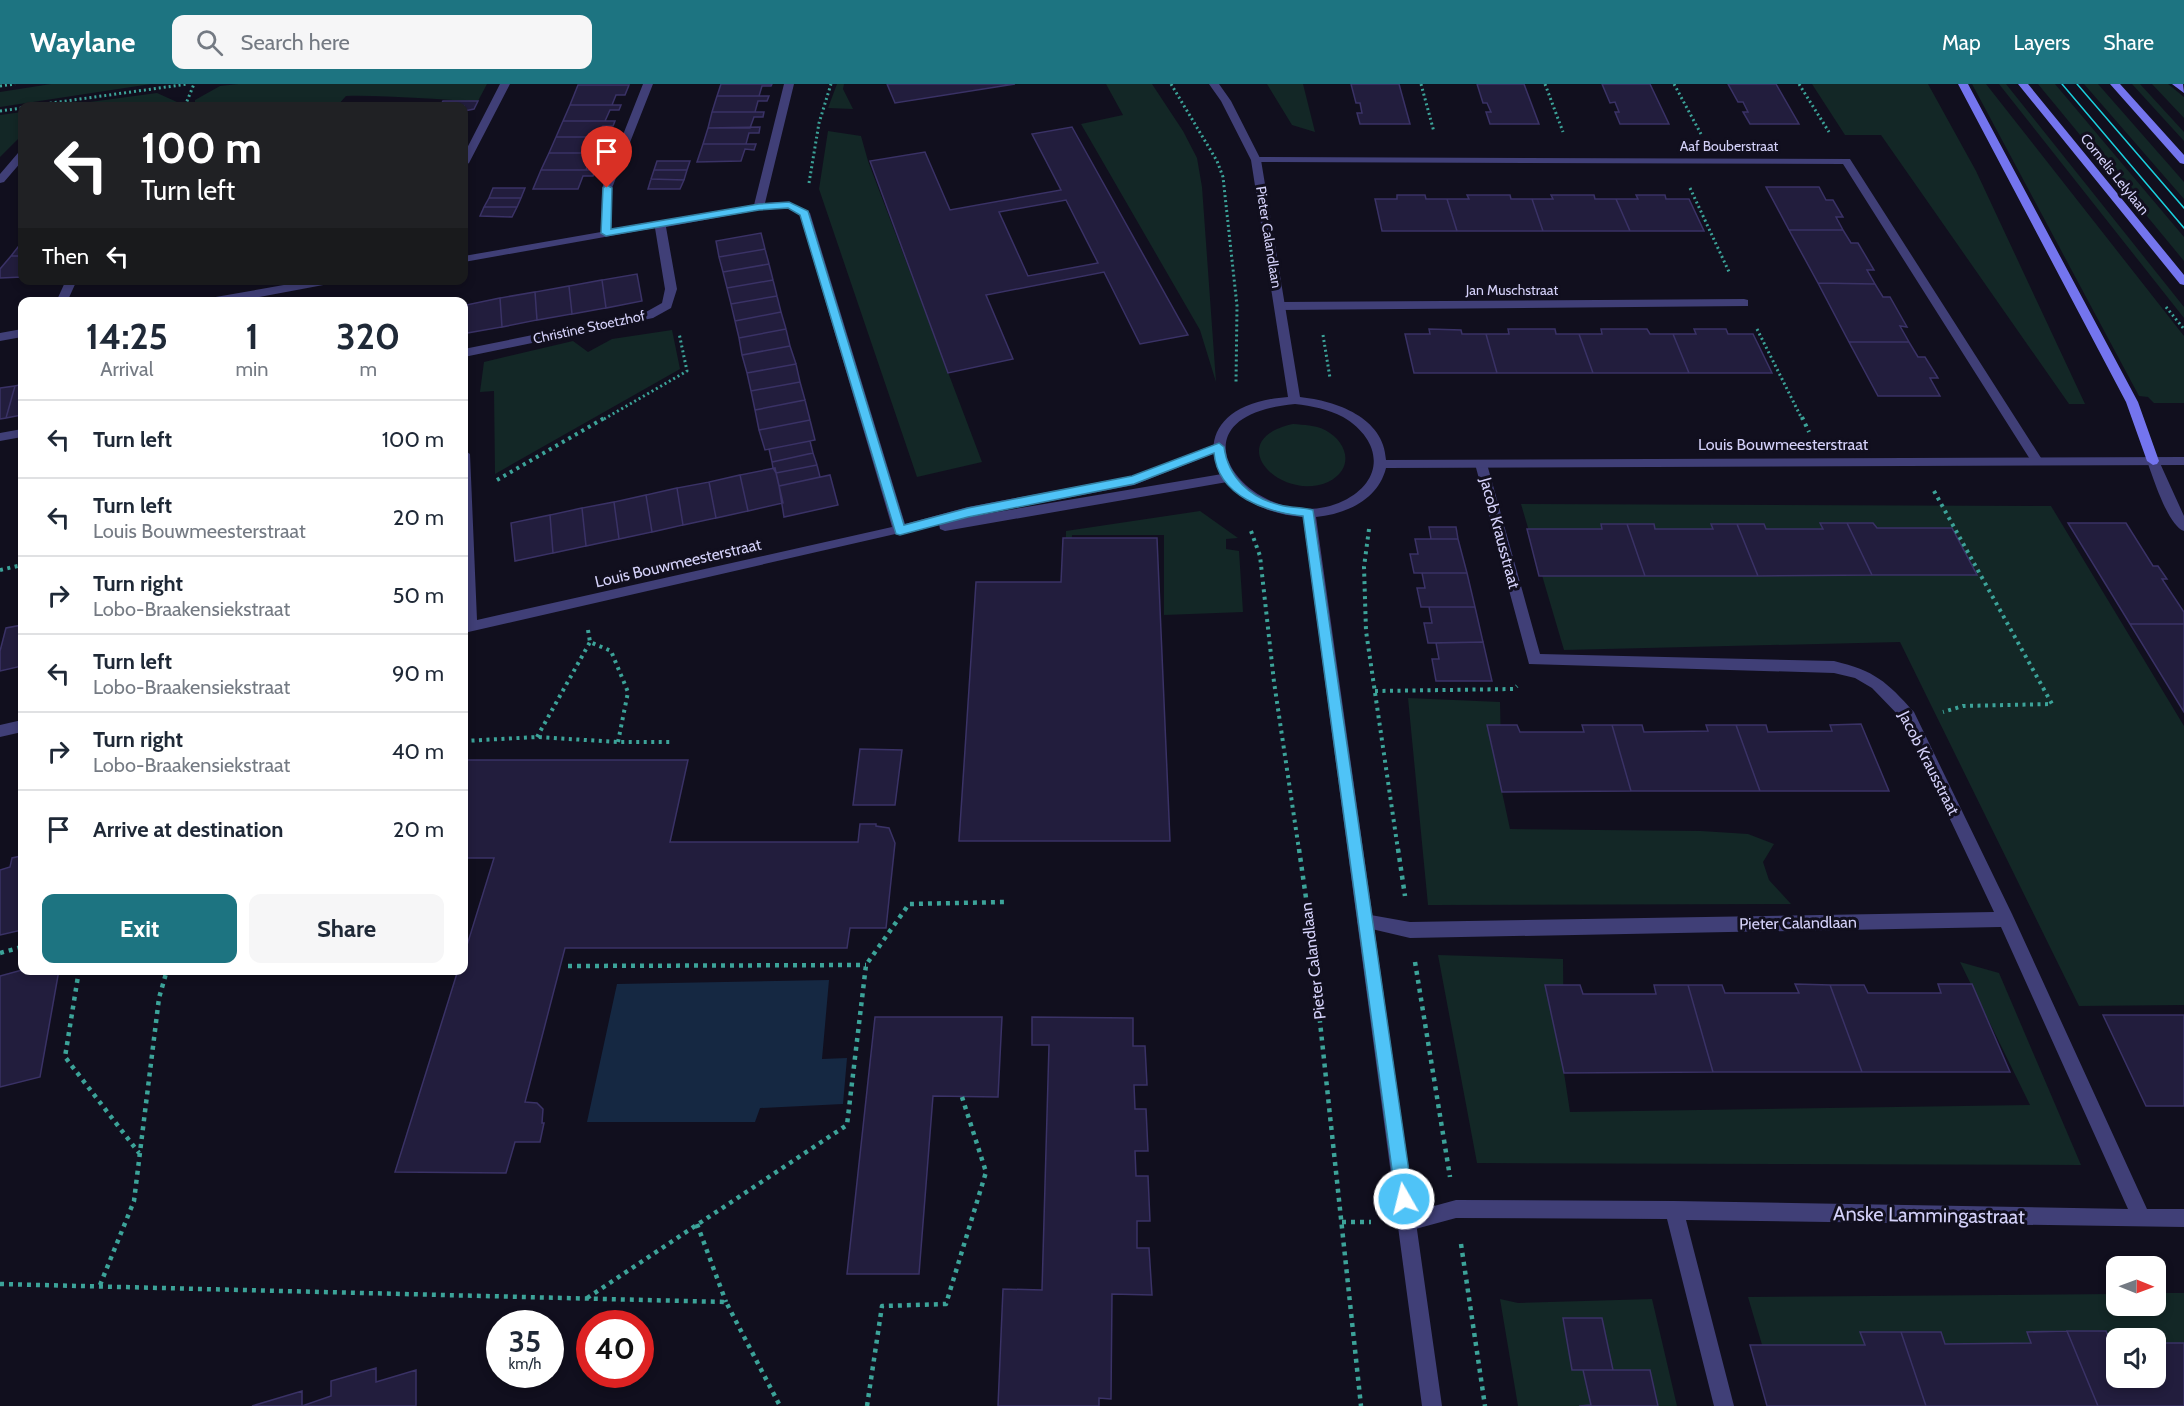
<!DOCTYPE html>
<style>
:root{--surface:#fff;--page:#f6f6f7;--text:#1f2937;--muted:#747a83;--line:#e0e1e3;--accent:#1d7481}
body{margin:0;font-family:Cabin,sans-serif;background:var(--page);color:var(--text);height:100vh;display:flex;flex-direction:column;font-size:22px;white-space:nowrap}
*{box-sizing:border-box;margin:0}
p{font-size:20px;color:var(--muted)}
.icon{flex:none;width:33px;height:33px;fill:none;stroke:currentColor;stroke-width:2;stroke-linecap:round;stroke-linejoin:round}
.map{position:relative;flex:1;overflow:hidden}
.panel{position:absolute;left:18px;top:213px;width:450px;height:678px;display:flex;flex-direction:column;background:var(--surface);border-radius:12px;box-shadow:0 3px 9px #0003}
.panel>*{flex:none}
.banner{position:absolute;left:18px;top:18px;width:450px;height:183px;border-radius:12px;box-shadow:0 3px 9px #0003;background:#202124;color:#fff;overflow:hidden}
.needle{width:39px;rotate:91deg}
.controls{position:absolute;left:2106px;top:1172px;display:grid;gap:12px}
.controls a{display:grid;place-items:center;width:60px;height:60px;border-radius:12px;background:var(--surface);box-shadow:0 3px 9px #0003;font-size:30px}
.speed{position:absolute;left:486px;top:1226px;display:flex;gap:12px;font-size:30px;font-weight:700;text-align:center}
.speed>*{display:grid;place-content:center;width:78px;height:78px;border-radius:50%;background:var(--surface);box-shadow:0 3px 9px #0003;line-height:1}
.speed small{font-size:15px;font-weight:400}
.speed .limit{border:9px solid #d22;background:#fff;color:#111}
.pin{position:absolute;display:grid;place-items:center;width:51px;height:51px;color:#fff;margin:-62px -26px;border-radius:50% 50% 50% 0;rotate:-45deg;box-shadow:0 0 6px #0007}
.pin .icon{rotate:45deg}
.me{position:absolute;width:66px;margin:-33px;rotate:352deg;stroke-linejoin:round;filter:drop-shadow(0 0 4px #0008)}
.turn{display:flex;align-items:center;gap:21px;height:126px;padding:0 24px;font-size:27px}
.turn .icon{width:78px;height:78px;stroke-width:2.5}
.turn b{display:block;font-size:42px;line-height:51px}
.then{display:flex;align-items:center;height:57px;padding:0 24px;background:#0003;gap:12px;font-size:22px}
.eta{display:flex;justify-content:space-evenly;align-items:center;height:102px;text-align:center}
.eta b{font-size:36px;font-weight:700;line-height:42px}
.button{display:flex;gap:12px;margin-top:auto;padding:12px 24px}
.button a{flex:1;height:69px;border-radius:12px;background:var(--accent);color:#fff;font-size:24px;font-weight:700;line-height:69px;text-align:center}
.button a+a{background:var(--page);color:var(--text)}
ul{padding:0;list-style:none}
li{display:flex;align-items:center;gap:18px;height:78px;padding:0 24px;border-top:2px solid var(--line)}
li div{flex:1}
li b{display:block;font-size:22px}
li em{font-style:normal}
header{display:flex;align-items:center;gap:36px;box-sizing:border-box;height:84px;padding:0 30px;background:var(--accent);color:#fff}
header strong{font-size:28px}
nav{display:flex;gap:33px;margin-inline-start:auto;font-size:21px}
.search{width:420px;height:54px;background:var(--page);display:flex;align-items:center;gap:15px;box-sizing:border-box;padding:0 21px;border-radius:12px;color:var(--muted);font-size:22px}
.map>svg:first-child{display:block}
.green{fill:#132726;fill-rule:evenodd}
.water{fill:#152842}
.building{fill:#221d3d;stroke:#3a3266;stroke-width:1.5;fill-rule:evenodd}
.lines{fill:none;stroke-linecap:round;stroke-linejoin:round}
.path-far2{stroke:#3ca399;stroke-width:3;stroke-dasharray:2 3;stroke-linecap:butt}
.path-far1{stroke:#3ca399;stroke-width:4;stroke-dasharray:3 4.5;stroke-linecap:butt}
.path{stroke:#3ca399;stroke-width:4.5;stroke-dasharray:4 5;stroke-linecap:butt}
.minor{fill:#403f77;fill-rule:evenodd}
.tertiary{fill:#403f77;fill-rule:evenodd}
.secondary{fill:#7475ee;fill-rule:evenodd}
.tram{stroke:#1bcfdc;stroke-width:1.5}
.route{fill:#4fc3f7;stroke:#337fa1;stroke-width:1.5}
.labels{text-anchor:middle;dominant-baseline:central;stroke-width:6;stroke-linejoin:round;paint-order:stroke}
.far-street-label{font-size:14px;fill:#d4d1f9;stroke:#110f1e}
.street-label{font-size:16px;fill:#d4d1f9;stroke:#110f1e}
.near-street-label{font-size:20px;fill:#d4d1f9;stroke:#110f1e}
</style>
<header>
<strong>Waylane</strong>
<div class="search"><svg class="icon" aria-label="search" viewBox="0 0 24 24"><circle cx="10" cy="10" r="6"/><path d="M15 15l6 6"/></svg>Search here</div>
<nav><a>Map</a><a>Layers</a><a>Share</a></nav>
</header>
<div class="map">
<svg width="2184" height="1322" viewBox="0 0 2184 1322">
<rect width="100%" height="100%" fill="#110f1e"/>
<path class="green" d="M51,0h100l-151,23v-15z
M238,0h249l-9,17c-44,-1 -88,-6 -132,-5l-9,10h-142v-6l25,-14z
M837,0h7l-1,5 10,20 -25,-1z
M1106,0h46l31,47 14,27 5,29 14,195 -16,-52 -119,-206 42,-9z
M1267,0h36l12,48 -23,-7z
M1812,0h116l48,87 109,233h-16l-188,-269h-36z
M1972,0h14l198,252v67h-30l-6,-6 -9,-1z
M1999,0h7l178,223v11z
M2038,0h17l129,153v24z
M2084,0h14l86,98v17z
M2132,0h8l44,48v9z
M2152,0h16l16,13v21z
M157,9l20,9v4h-117z
M22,28v23l-22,22v-42z
M828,47l33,5 7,25 114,301 -65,15 -98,-288z
M672,246l8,39 -185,105 -1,-83 -14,1 4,-30 89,-21 15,11 24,-13z
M1293,340c11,1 22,1 32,6 23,12 30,39 3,52 -48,21 -108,-42 -35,-58z
M1521,420l530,2 133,220v279l-105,1 -179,-364 -336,8z
M1200,427l38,27 -12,1v10l13,2 4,61 -79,3v-80h-92l-2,44h-5l1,-48z
M1408,614l92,4 2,90 8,37 191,2 47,3 26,10 -11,18 6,18 22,24 -363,1z
M1438,871l125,4 1,114 6,39 460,-7 -70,-143 39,11 82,192 -604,-2z
M2156,1209h28v113h-404l-32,-109 368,-3v11h40zM2116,1254h40v39h-40z
M1500,1215l18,4 134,-4 25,107h-159z"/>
<path class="water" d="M829,896l-7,79 25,-1 -4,46 -83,4 -5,14h-168l30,-138z"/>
<path class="building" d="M721,0h51l-1,2h-9l-3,10h-42z
M887,0h128l-120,19z
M1351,0h48l11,40h-50l-3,-11h5l-2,-10h-4z
M1477,0h47l15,40h-49l-4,-12h5l-4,-9h-4z
M1602,0h48l19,40h-49l-5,-12h4l-4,-10 -5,1z
M1728,0h48l23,40h-49l-7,-12h5l-5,-10h-5z
M578,1h51l-4,10h-9l-4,10h-42z
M717,12h52l-2,5h-9l-3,11h-43z
M443,17h35l-4,8 -10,2v-5h-24z
M570,21h51l-2,5h-9l-5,11h-42z
M712,28h52l-1,5h-9l-4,11h-42z
M563,37h52l-2,5h-10l-4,11h-43z
M760,43l-1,6h-10l-3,11h-43l5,-16z
M1072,43l116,208 -48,9 -36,-72 -118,23 27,64 -65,14 -78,-212 55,-9 25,58 111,-20 -29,-56zM1066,116l32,63 -70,13 -29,-64z
M556,53h52l-1,5h-10l-5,11h-43z
M703,60h53l-2,6 -9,-1 -4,12 -44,1z
M549,69h53l-2,6h-10l-4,11h-45z
M657,77h33l-3,9h-33z
M541,86h54l-2,6h-10l-5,13h-45z
M654,86h33l-3,10 -33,-1z
M651,95l33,1 -4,9h-32z
M1766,103h53l7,13h7l10,17h-7l7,13h-54z
M493,104h32l-4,10h-32z
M1397,111h28l1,4h21l10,32h-75l-7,-32h22z
M1467,111h43l1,4h21l11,32h-86l-10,-32h22z
M1551,111h43l1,4h21l14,32h-87l-11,-32h21z
M1636,111h29l1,4h23l15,32h-74l-14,-32h22z
M489,114h32l-4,9h-33z
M484,123h33l-5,10 -32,-1z
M1789,146h54l8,13h7l16,27h-7l8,14 -57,-1z
M761,149l4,16 -46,8 -3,-16z
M22,158v14h-11z
M765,165l4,15 -46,8 -4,-15z
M11,172h11v21l-22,1v-9z
M769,180l4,16 -46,8 -4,-16z
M637,190l5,27 -36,7 -4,-28z
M602,196l4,28 -34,6 -3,-28z
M773,196l4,16 -46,8 -4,-16z
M1818,199l57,1 8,13h7l17,30 -7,-1 9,16h-60z
M569,202l3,28 -35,6 -2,-28z
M535,208l2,28 -35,7 -2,-29z
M777,212l4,16 -46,9 -4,-17z
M500,214l2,29 -35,6 -1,-28z
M464,221h2l1,28 -3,1z
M781,228l5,17 -47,9 -4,-17z
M786,245l4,17 -48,9 -3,-17z
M1429,245l32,1 1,4h24l11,39h-83l-9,-39h25z
M1508,245h47l1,5h23l14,39h-96l-11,-39h23z
M1601,245h46l3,5h23l16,39h-96l-14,-39h23z
M1694,245h32l2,5h25l19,39h-83l-16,-39h23z
M1849,258h60l9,15h7l13,21h-8l10,18h-62z
M790,262l6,18 -49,9 -5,-18z
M796,280l4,18 -49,9 -4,-18z
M800,298l5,18 -50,10 -4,-19z
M22,300v31l-16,3 9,-32z
M15,302l-9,32 -6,1v-31z
M805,316l5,20 -51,10 -4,-20z
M810,336l5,20 -50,10 -6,-20z
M810,357l3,12 -41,9 -3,-13z
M813,369l4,12 -41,8 -3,-5 -1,-6z
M817,381l3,12 -41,9 -3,-13z
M775,384l8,35 -35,8 -8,-36z
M740,391l8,36 -32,7 -7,-36z
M830,391l8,30 -54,12 -5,-31z
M709,398l7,36 -33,7 -6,-37z
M677,404l6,37 -31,7 -6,-37z
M646,411l6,37 -33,7 -5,-37z
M614,418l5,37 -33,7 -4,-38z
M582,424l4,38 -33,7 -3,-38z
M550,431l3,38 -38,8 -4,-38z
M1820,439h27l25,52 -114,1 -21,-52h27l2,5h57z
M1847,439h26l4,5h75l25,47h-105z
M2068,439h58l27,43h5l9,13h-5l22,33v12h-54z
M1601,440h26l18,52h-106l-12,-47h75z
M1627,440h27l1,5h58l-2,-5h26l21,52h-113z
M1429,443h27l2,12h-27z
M1063,454h94l13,303h-211l17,-259h85z
M1415,455h43l9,34h-53l-4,-19h8z
M1422,489h45l8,34h-54l-4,-19h8z
M1429,523h46l8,35 -55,1 -4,-20h8z
M2130,540h54v88z
M22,541v41l-22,5v-20l6,-23z
M1483,558l9,39h-56l-4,-22h7l-3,-16z
M1861,640l28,67h-129l-24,-66h30l2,7 64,-1 -2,-6z
M1487,641h30l3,7h64l-2,-7h30l19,66 -129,1z
M1612,641h30l2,7 64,-1 -2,-6h30l24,66h-129z
M860,665l42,1 -7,55h-42z
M464,676h224l-18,82h188l2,-18h16v2l13,2 6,15 -9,85h-36l-3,20h-282l-40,154 12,1 6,6 -1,14h2l-4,19h-25l-9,31 -111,-1 63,-202h6v-15l30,-97h-30z
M21,772l1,74 -22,5v-65l10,-3 2,-9z
M22,886h37l-19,107 -40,10v-111z
M1795,900l35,1 32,87h-149l-25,-87h34l3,8h74z
M1938,900h34l38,88h-148l-32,-87h34l4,8h73z
M1545,901h35l3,9h73l-2,-9h34l25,87 -149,1z
M2103,931h81v91h-38z
M875,933h127l-4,80 -65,-1 -14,178h-72z
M1032,933l101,1v28h12l2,39h-13l1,24h11l2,42h-13l1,25h12l2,45h-13v27h12l3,47 -40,-1 -1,105 -12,-1v8h-101l5,-117 39,1 7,-245h-17z
M1563,1234h39l11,52h-41z
M2067,1247h39l5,13 5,-1v34h40v-34h28v63h-86z
M2067,1247l31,75h-172l-25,-74h40l4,12 86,-1 -4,-11z
M1860,1248h41l25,74h-159l-17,-61h115z
M376,1284v14l40,-12v36h-164l50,-15v15l29,-10v-15z
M1583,1286h67l8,36h-79l12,-1z"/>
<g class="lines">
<path class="path-far2" d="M1171,0l46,77 6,16 14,129 -1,77
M1421,0l13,48
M1545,0l18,48
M1674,0l27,50
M1799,0l30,48
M0,2l15,-2
M30,22l158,-22
M185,22l9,-22
M0,27l22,-3
M809,99l10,-60 12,-39
M1690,104l40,86
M2166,223l18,22
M1757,245l45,90
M1323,251l7,43
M604,335l83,-48 -8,-38"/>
<path class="path-far1" d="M1802,333l7,15
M497,396l109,-63
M1934,407l118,213 -89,2 -20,6
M1369,445l-5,38 2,64 32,219
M1251,447l9,25 14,126 25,168
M0,486l22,-5
M588,546l2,12 21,9 17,41 -10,50
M1375,607l139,-2 3,-3
M537,653l53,-95
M464,657l73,-4 81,5h54"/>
<path class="path" d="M1299,765l10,70 52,487
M1398,765l7,47
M0,869l22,-6
M1415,878l35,215
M568,882l298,-1
M79,886l-14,87 74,96
M1342,1138h29
M697,1140l29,78
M1461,1160l24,162
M0,1200l726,18 54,104
M100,1201l34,-84 25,-203 8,-28
M587,1214l260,-173 19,-160 43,-61 96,-2
M867,1322l15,-100 64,-2 40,-132 -24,-75"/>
<path class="minor" d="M500,0h10l-41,79 -5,3v-12z
M643,0h10l-41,104 -1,42 143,-25 30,-121h10l-29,119 24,-1 21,11 95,311 63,-17 164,-31 87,-33 6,4 -2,3 -89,35 -172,33 266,-45 5,2 1,3 -1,3 -288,50 -5,-2 -1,-5 -475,109v-183l6,4 7,166 415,-93 -92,-312 -13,-7 -28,2 -93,17 11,62 -6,19 -18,10 -189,39v-8l182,-37 16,-9 3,-14 -10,-61 -191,34v-6l137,-24 1,-44z
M348,18l3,1 1,3h-10z
M22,68v9l-18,21 -4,1v-9l18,-21z
M1256,73l594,2 193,302 -6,4 -4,-1 -190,-300 -591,-2v-4z
M66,196h11l-10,22h-11z
M312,196h27l-5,3 -101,19h-28l5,-4z
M1744,215l4,1v6l-468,4 -6,-4 6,-4z
M22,245v8l-22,4v-8z
M22,345v8l-22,4v-8z
M2153,373l6,4 25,55v15c-16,-5 -31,-54 -37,-70z
M1481,376l6,4 53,190 294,7c41,10 52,20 80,51l98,202 135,295h37v18l-498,-7 48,186h-20l-47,-187 -211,-1 -48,13 -7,-2 -2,-7 2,-7 55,-15 218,1 454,8 -127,-282 -591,11 -51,-12 -2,-5 2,-5 6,-2 45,8 584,-10 -91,-192 -31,-32 -17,-10 -21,-5 -305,-9 -54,-200z
M22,636v12l-22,5v-12z"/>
<path class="tertiary" d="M1209,0h10l12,17 30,59 39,237c36,4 84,20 86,63l798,-3v8l-798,3c-8,32 -40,46 -70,49l126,889h-20l-119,-889c-100,-7 -131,-112 -15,-120l-37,-237 -30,-59zM1295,320c17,2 33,5 48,13 39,23 43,63 0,84 -83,40 -190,-84 -48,-97z"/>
<path class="secondary" d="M1958,0h10l170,318 21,59 -2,3 -4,1 -6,-4 -21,-59z
M2018,0h10l156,191v10l-4,-1z
M2110,0h10l64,71v9l-4,-1z
M2172,0h11l1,9z"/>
<path class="tram" d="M2062,0l122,144
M2077,0l107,124"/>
</g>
<path class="route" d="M607,101l5,3 -1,41 148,-25 30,-2 19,9 96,314 64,-17 164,-32 87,-33 5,4c4,30 26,51 56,58 11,3 22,2 33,5l100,689 -3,6 -6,3 -6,-3 -2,-6 -93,-683c-36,-4 -85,-19 -89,-63l-80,31 -166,33 -68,18 -4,-1 -96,-319 -12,-7 -29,2 -153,26 -5,-3 2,-45z"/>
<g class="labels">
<g class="far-street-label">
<text x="1729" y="62">Aaf Bouberstraat</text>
<text transform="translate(2115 90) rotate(51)">Cornelis Lelylaan</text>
<text transform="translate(1269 153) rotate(81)">Pieter Calandlaan</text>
<text x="1512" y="206">Jan Muschstraat</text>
<text transform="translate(589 243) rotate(-12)">Christine Stoetzhof</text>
</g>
<g class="street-label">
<text x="1783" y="360">Louis Bouwmeesterstraat</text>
<text transform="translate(1500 449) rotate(75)">Jacob Krausstraat</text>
<text transform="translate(678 479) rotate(-13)">Louis Bouwmeesterstraat</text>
<text transform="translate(1929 679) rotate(63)">Jacob Krausstraat</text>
<text transform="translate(1798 839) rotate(-1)">Pieter Calandlaan</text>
<text transform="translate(1313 877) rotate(-97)">Pieter Calandlaan</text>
</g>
<g class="near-street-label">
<text transform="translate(1929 1131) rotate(1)">Anske Lammingastraat</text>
</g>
</g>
</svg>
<div class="controls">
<a><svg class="needle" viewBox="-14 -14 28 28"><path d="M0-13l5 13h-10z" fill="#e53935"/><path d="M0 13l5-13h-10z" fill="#747a83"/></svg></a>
<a><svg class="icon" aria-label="sound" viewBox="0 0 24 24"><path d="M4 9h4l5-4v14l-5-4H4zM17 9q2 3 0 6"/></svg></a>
</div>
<div class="speed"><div>35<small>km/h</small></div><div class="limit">40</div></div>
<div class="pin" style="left:607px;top:104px;background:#d93025"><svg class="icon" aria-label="arrive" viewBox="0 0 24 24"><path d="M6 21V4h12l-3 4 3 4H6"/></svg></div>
<svg class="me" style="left:1404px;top:1115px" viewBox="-20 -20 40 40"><circle r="17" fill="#4fc3f7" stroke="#fff" stroke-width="3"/><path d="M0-11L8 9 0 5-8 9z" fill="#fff"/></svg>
<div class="banner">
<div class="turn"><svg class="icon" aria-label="left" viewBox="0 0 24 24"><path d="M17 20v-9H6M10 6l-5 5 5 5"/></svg><div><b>100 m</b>Turn left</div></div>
<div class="then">Then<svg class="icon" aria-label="left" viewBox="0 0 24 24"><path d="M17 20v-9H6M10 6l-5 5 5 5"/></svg></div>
</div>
<section class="panel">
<div class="eta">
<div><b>14:25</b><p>Arrival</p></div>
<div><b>1</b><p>min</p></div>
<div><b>320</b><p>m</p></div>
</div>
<ul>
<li><svg class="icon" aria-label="left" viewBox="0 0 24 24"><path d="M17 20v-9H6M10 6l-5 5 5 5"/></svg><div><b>Turn left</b></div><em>100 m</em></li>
<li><svg class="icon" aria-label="left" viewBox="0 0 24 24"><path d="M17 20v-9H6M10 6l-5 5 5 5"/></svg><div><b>Turn left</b><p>Louis Bouwmeesterstraat</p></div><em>20 m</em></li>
<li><svg class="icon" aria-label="right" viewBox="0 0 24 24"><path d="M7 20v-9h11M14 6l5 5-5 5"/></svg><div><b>Turn right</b><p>Lobo-Braakensiekstraat</p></div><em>50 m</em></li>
<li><svg class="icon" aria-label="left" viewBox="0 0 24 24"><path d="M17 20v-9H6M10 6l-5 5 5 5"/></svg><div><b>Turn left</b><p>Lobo-Braakensiekstraat</p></div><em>90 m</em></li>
<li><svg class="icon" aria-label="right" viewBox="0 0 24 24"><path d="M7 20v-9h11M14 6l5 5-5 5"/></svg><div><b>Turn right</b><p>Lobo-Braakensiekstraat</p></div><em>40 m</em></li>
<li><svg class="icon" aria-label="arrive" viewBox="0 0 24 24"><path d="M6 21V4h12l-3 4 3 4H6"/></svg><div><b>Arrive at destination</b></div><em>20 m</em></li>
</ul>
<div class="button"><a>Exit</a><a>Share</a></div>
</section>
</div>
